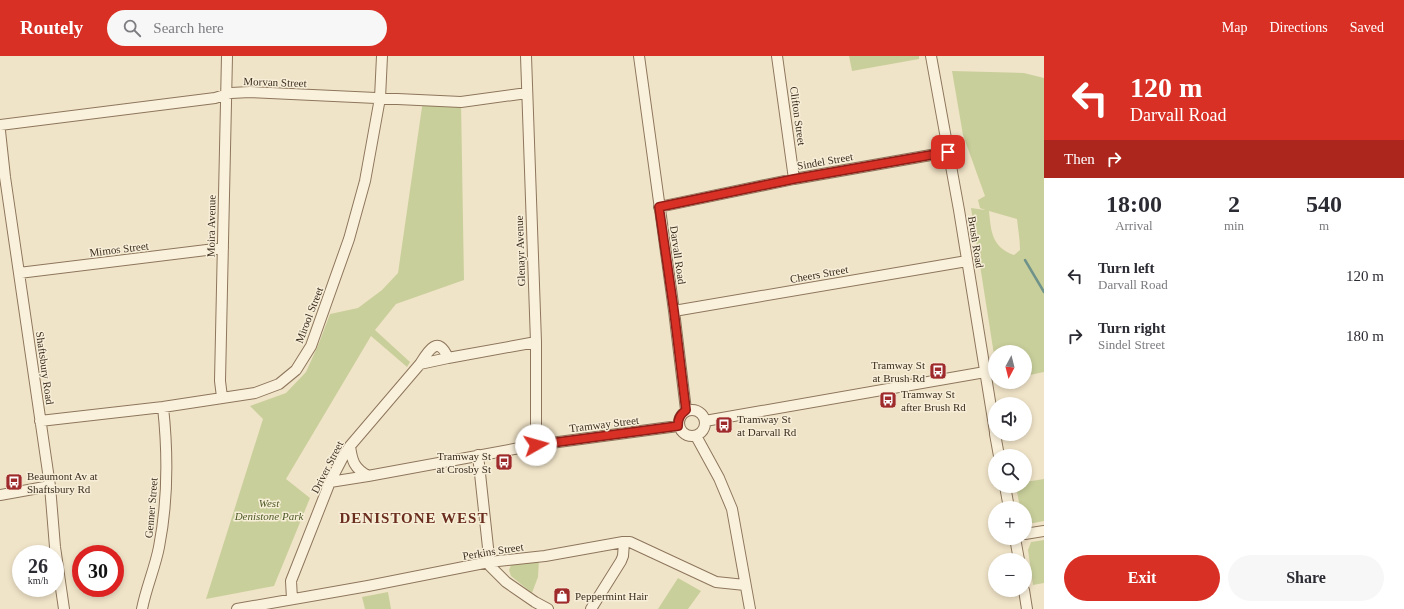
<!DOCTYPE html>
<meta charset="utf-8">
<style>
:root{--surface:#fff;--page:#f7f7f7;--text:#2b2b33;--muted:#7c7c81;--accent:#d93025}
body{margin:0;font-family:Georgia,serif;background:var(--page);color:var(--text);height:100vh;display:flex;flex-direction:column;font-size:15px;white-space:nowrap}
*{box-sizing:border-box;margin:0}
p{font-size:13px;color:var(--muted)}
.icon{flex:none;width:22px;height:22px;fill:none;stroke:currentColor;stroke-width:2;stroke-linecap:round;stroke-linejoin:round}
.map{position:relative;flex:1;overflow:hidden}
.sheet{display:flex;flex-direction:column;background:var(--surface);width:360px}
.sheet>*{flex:none}
.guide{background:#d93025;color:#fff;overflow:hidden}
.needle{width:26px;rotate:187deg}
.buttons{position:absolute;left:988px;top:289px;display:grid;gap:8px}
.buttons a{display:grid;place-items:center;width:44px;height:44px;border-radius:50%;background:var(--surface);box-shadow:0 2px 6px #0003;font-size:20px}
.speed{position:absolute;left:12px;top:489px;display:flex;gap:8px;font-size:20px;font-weight:700;text-align:center}
.speed>*{display:grid;place-content:center;width:52px;height:52px;border-radius:50%;background:var(--surface);box-shadow:0 2px 6px #0003;line-height:1}
.speed small{font-size:10px;font-weight:400}
.speed .limit{border:6px solid #d22;background:#fff;color:#111}
.pin{position:absolute;display:grid;place-items:center;width:34px;height:34px;color:#fff;margin:-17px;border-radius:8px;box-shadow:0 2px 6px #0006}
.me{position:absolute;width:44px;margin:-22px;rotate:83deg;stroke-linejoin:round;filter:drop-shadow(0 0 3px #0008)}
.turn{display:flex;align-items:center;gap:14px;height:84px;padding:0 20px;font-size:18px}
.turn .icon{width:52px;height:52px;stroke-width:2.5}
.turn b{display:block;font-size:28px;line-height:34px}
.then{display:flex;align-items:center;height:38px;padding:0 20px;background:#0003;gap:8px;font-size:15px}
.eta{display:flex;justify-content:space-evenly;align-items:center;height:68px;text-align:center}
.eta b{font-size:24px;font-weight:600;line-height:28px}
.button{display:flex;gap:8px;margin-top:auto;padding:8px 20px}
.button a{flex:1;height:46px;border-radius:24px;background:var(--accent);color:#fff;font-size:16px;font-weight:600;line-height:46px;text-align:center}
.button a+a{background:var(--page);color:var(--text)}
ul{padding:0;list-style:none}
li{display:flex;align-items:center;gap:12px;height:60px;padding:0 20px}
li div{flex:1}
li b{display:block;font-size:15px}
li em{font-style:normal}
header{display:flex;align-items:center;gap:24px;box-sizing:border-box;height:56px;padding:0 20px;background:var(--accent);color:#fff}
header strong{font-size:19px}
nav{display:flex;gap:22px;margin-inline-start:auto;font-size:14px}
.search{width:280px;height:36px;background:var(--page);display:flex;align-items:center;gap:10px;box-sizing:border-box;padding:0 14px;border-radius:22px;color:var(--muted);font-size:15px}
main{display:flex;flex:1;min-height:0}
.map>svg:first-child{display:block}
.green{fill:#c9cf9b;fill-rule:evenodd}
.lines{fill:none;stroke-linecap:round;stroke-linejoin:round}
.stream{stroke:#6f938a;stroke-width:2.5}
.minor-casing{stroke:#8d765c;stroke-width:12}
.minor{stroke:#faf1dc;stroke-width:10}
.route-casing{stroke:#8d1f18;stroke-width:10}
.route{stroke:#d93025;stroke-width:7}
.labels{text-anchor:middle;dominant-baseline:central;stroke-width:3;stroke-linejoin:round;paint-order:stroke}
.street-label{font-size:11px;fill:#3d2e20;stroke:#f7eed8}
.poi-label{font-size:11px;fill:#3d2e20;stroke:#f7eed8;text-anchor:start}
.park-label{font-size:11px;font-style:italic;fill:#4d5a26;stroke:#f7eed8}
.district-label{font-size:15px;font-weight:bold;letter-spacing:1px;fill:#6b2e1e;stroke:#f7eed8}
</style>
<header>
<strong>Routely</strong>
<div class="search"><svg class="icon" aria-label="search" viewBox="0 0 24 24"><circle cx="10" cy="10" r="6"/><path d="M15 15l6 6"/></svg>Search here</div>
<nav><a>Map</a><a>Directions</a><a>Saved</a></nav>
</header>
<main>
<div class="map">
<svg width="1044" height="553" viewBox="0 0 1044 553">
<rect width="100%" height="100%" fill="#f0e4c8"/>
<path class="green" d="M849,0h70v3l-67,12z
M952,15l72,2 20,5v294l-19,4v-24h-30v9l-24,-153 14,2 -5,-2 -2,-8 7,-4 -22,-61zM989,155l28,8c1,10 3,20 3,31l-6,5c-22,-8 -23,-23 -25,-44z
M423,44l38,2 3,178 -68,24 -21,26 35,32 -3,5 -36,-31 -85,143 24,19 -36,88 -68,13 57,-180 -13,-13 36,-13 20,-21 13,-29 11,-29 28,-6 24,-18 16,-17z
M1044,423v42l-16,3 -3,-3v-13h-5l-4,-22h9v-4z
M1044,484v43l-11,2 -5,-35 3,-8z
M539,503l-1,18 -6,16 -21,-17 -2,-6 2,-5z
M678,522l23,13 -13,18h-30z
M388,536l3,17h-26l-3,-12z"/>
<g class="lines">
<path class="stream" d="M1025,204l19,32"/>
<g class="minor-casing">
<path id="minor" d="M526,0l10,286v103
M639,0l35,255 12,99
M777,0l17,123
M931,0l28,154 36,222
M0,69l215,-27 16,-5 19,-1 211,10 66,-9
M0,75l5,46 45,309 5,61 9,62
M659,151l135,-28 154,-27
M19,217l204,-25
M674,255l293,-50
M420,308l28,-6 88,-16
M222,341l-2,-16 7,-325
M679 367a13 13 0 1 1 26 0a13 13 0 1 1-26 0Z
M40,365l123,-14 92,-14 24,-9 17,-14 15,-24 38,-107 16,-58 15,-83 2,-42
M705,365l280,-49
M995,378l4,22
M696,380l23,42 13,31 18,100
M350,390c2,15 4,22 18,30
M478,399l12,111 16,16 29,20 13,7
M330,426l38,-6 168,-31 142,-19
M1005,430l4,22
M0,439l50,-9
M1025,478l19,-3
M1015,482l4,22
M1024,534l3,19
M292,543l-1,-18 39,-99 13,-25 7,-11 70,-82c8,-13 18,-30 28,-6
M142,553c4,-21 13,-41 17,-62 9,-46 9,-94 4,-140
M237,553l131,-23 121,-24 56,-6 78,-14h7l86,40 29,3
M591,553l30,-48 2,-5 1,-14"/>
</g>
<use href="#minor" class="minor"/>
</g>
<g class="lines">
<g class="route-casing">
<path id="route" d="M536,389l142,-19c0,-8 2,-11 8,-16l-12,-99 -15,-104 135,-28 154,-27"/>
</g>
<use href="#route" class="route"/>
</g>
<defs>
<g id="bus-square" transform="scale(0.9)"><rect x="-9" y="-9" width="18" height="18" rx="4" fill="#9e2a2b" stroke="#f7eed8"/><path d="M-5-6H5V4H4V6H2V4H-2V6H-4V4H-5ZM-3.5-4V0h7V-4ZM-3.5 1.2v1.5H-2V1.2ZM2 1.2v1.5H3.5V1.2Z" fill="#fff"/></g>
<g id="shop-square" transform="scale(0.9)"><rect x="-9" y="-9" width="18" height="18" rx="4" fill="#9e2a2b" stroke="#f7eed8"/><path d="M-5-2.5h2.3a2.7 3.5 0 0 1 5.4 0H5L5.5 6h-11ZM-1.5-2.5h3a1.5 2.3 0 0 0-3 0Z" fill="#fff"/></g>
</defs>
<g fill-rule="evenodd">
<use href="#bus-square" x="938" y="315"/>
<use href="#bus-square" x="888" y="344"/>
<use href="#bus-square" x="724" y="369"/>
<use href="#bus-square" x="504" y="406"/>
<use href="#bus-square" x="14" y="426"/>
<use href="#shop-square" x="562" y="540"/>
</g>
<g class="labels">
<g class="street-label">
<text transform="translate(275 26) rotate(2)">Morvan Street</text>
<text transform="translate(798 60) rotate(82)">Clifton Street</text>
<text transform="translate(825 105) rotate(-10)">Sindel Street</text>
<text transform="translate(211 170) rotate(-89)">Moira Avenue</text>
<text transform="translate(976 186) rotate(81)">Brush Road</text>
<text transform="translate(119 193) rotate(-7)">Mimos Street</text>
<text transform="translate(520 195) rotate(-92)">Glenayr Avenue</text>
<text transform="translate(678 199) rotate(82)">Darvall Road</text>
<text transform="translate(819 218) rotate(-10)">Cheers Street</text>
<text transform="translate(309 259) rotate(-69)">Mirool Street</text>
<text transform="translate(45 312) rotate(82)">Shaftsbury Road</text>
<text transform="translate(604 368) rotate(-7)">Tramway Street</text>
<text transform="translate(327 411) rotate(-63)">Driver Street</text>
<text transform="translate(151 452) rotate(-85)">Genner Street</text>
<text transform="translate(493 495) rotate(-9)">Perkins Street</text>
</g>
<g class="poi-label">
<text x="925" y="309" text-anchor="end">Tramway St<tspan x="925" dy="13">at Brush Rd</tspan></text>
<text x="901" y="338">Tramway St<tspan x="901" dy="13">after Brush Rd</tspan></text>
<text x="737" y="363">Tramway St<tspan x="737" dy="13">at Darvall Rd</tspan></text>
<text x="491" y="400" text-anchor="end">Tramway St<tspan x="491" dy="13">at Crosby St</tspan></text>
<text x="27" y="420">Beaumont Av at<tspan x="27" dy="13">Shaftsbury Rd</tspan></text>
<text x="575" y="540">Peppermint Hair</text>
</g>
<g class="park-label">
<text x="269" y="447">West<tspan x="269" dy="13">Denistone Park</tspan></text>
</g>
<g class="district-label">
<text x="414" y="462">DENISTONE WEST</text>
</g>
</g>
</svg>
<div class="buttons">
<a><svg class="needle" viewBox="-14 -14 28 28"><path d="M0-13l5 13h-10z" fill="#e53935"/><path d="M0 13l5-13h-10z" fill="#7c7c81"/></svg></a>
<a><svg class="icon" aria-label="sound" viewBox="0 0 24 24"><path d="M4 9h4l5-4v14l-5-4H4zM17 9q2 3 0 6"/></svg></a>
<a><svg class="icon" aria-label="search" viewBox="0 0 24 24"><circle cx="10" cy="10" r="6"/><path d="M15 15l6 6"/></svg></a>
<a>+</a>
<a>−</a>
</div>
<div class="speed"><div>26<small>km/h</small></div><div class="limit">30</div></div>
<div class="pin" style="left:948px;top:96px;background:#d93025"><svg class="icon" aria-label="arrive" viewBox="0 0 24 24"><path d="M6 21V4h12l-3 4 3 4H6"/></svg></div>
<svg class="me" style="left:536px;top:389px" viewBox="-20 -20 40 40"><circle r="19" fill="#fff"/><path d="M0-13L10 11 0 6-10 11z" fill="#d93025"/></svg>
</div>
<section class="sheet">
<div class="guide">
<div class="turn"><svg class="icon" aria-label="left" viewBox="0 0 24 24"><path d="M17 20v-9H6M10 6l-5 5 5 5"/></svg><div><b>120 m</b>Darvall Road</div></div>
<div class="then">Then<svg class="icon" aria-label="right" viewBox="0 0 24 24"><path d="M7 20v-9h11M14 6l5 5-5 5"/></svg></div>
</div>
<div class="eta">
<div><b>18:00</b><p>Arrival</p></div>
<div><b>2</b><p>min</p></div>
<div><b>540</b><p>m</p></div>
</div>
<ul>
<li><svg class="icon" aria-label="left" viewBox="0 0 24 24"><path d="M17 20v-9H6M10 6l-5 5 5 5"/></svg><div><b>Turn left</b><p>Darvall Road</p></div><em>120 m</em></li>
<li><svg class="icon" aria-label="right" viewBox="0 0 24 24"><path d="M7 20v-9h11M14 6l5 5-5 5"/></svg><div><b>Turn right</b><p>Sindel Street</p></div><em>180 m</em></li>
</ul>
<div class="button"><a>Exit</a><a>Share</a></div>
</section>
</main>
